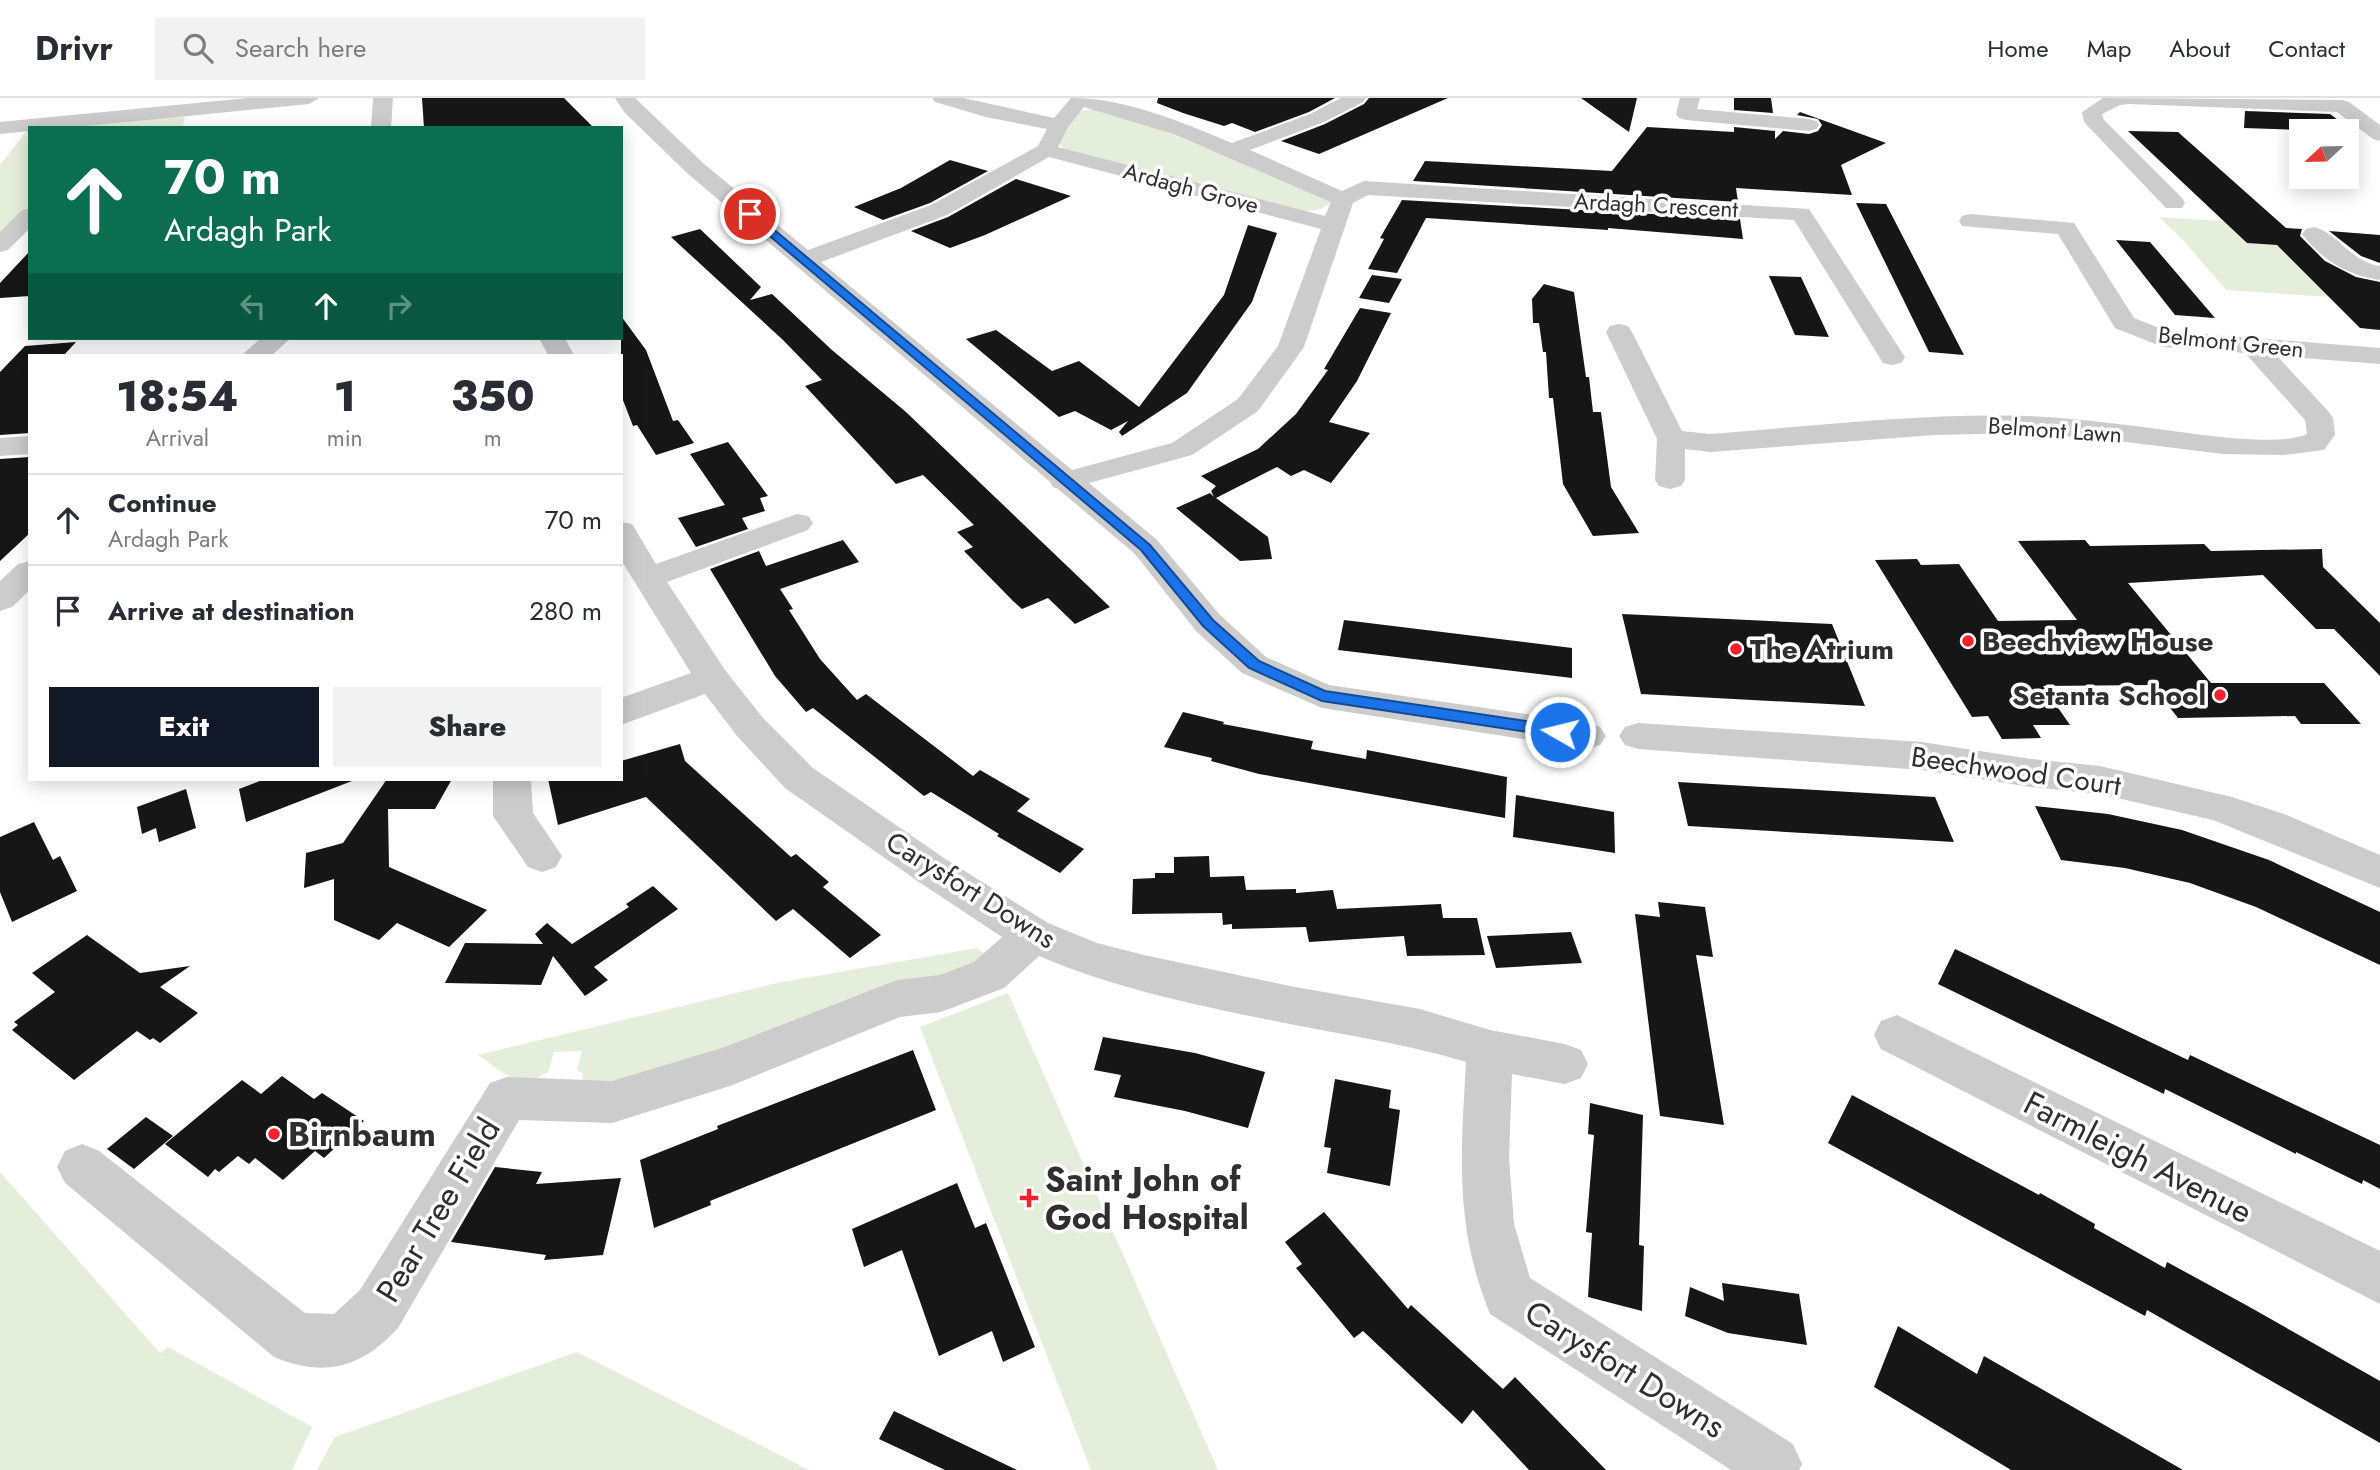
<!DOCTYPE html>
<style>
:root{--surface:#fff;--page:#f2f2f3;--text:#2b2b33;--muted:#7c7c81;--line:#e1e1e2;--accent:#111827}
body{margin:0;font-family:Jost,sans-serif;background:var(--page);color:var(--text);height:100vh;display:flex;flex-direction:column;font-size:26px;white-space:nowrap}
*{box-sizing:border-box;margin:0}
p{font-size:23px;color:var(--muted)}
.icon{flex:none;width:38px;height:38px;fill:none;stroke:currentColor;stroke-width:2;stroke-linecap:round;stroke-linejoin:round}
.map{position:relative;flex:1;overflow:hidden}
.drawer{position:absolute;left:28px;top:256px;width:595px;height:427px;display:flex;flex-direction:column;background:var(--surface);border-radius:0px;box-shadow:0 4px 18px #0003}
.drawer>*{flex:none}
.guide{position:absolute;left:28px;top:28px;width:595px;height:214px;border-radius:0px;box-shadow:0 4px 18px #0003;background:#0b6e4f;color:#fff;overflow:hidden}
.needle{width:46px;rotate:248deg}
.fabs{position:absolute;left:2289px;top:21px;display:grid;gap:14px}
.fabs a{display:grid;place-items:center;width:70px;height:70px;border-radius:0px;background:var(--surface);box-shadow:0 4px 18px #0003;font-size:35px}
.pin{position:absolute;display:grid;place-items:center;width:60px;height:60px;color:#fff;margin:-30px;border:4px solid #fff;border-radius:50%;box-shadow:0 2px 7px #0007}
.me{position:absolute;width:77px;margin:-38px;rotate:278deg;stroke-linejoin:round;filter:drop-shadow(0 0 5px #0008)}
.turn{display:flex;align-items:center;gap:24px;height:147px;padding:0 21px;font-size:32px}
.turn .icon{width:91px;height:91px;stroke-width:2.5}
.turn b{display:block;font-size:49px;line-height:60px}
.lanes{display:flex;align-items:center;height:66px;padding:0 21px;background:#0003;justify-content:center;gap:35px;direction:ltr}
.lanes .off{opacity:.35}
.eta{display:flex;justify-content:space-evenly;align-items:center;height:119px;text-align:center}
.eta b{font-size:42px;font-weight:800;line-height:49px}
.action{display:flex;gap:14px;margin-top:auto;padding:14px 21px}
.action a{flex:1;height:80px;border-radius:0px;background:var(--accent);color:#fff;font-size:28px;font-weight:800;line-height:80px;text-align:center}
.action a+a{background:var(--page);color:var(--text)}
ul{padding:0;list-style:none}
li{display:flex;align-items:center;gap:21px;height:91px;padding:0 21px;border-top:2px solid var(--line)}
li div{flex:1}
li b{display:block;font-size:26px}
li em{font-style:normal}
header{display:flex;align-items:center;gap:42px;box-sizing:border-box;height:98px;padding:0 35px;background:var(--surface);border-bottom:2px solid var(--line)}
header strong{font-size:33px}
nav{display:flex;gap:38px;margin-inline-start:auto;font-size:24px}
.search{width:490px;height:63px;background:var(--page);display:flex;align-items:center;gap:18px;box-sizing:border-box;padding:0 24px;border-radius:0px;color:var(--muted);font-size:26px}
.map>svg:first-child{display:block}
.green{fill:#e5eedb}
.building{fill:#161616}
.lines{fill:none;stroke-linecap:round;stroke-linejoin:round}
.minor{fill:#ccc;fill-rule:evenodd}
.route{fill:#1a73e8;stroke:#114b97;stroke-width:2}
.poi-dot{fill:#f7202c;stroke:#fff;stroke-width:2.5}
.labels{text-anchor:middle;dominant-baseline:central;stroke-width:7;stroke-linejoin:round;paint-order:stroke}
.far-street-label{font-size:23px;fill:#2f2f2f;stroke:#fff}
.poi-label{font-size:28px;font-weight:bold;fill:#2f2f2f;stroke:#fff;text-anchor:start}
.street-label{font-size:28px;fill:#2f2f2f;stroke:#fff}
.near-poi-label{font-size:33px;font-weight:bold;fill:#2f2f2f;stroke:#fff;text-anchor:start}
.near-street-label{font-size:33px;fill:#2f2f2f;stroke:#fff}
</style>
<header>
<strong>Drivr</strong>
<div class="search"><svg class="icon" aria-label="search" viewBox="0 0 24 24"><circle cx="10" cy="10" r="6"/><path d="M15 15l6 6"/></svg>Search here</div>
<nav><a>Home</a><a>Map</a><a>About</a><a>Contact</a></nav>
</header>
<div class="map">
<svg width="2380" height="1372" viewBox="0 0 2380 1372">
<rect width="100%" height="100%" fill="#fff"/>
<path class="green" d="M1100,10l16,4 211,85 4,6 -10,6 -20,3 -236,-63 -6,-5c0,-9 14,-29 23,-33 6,-2 12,-2 18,-3z
M174,16l11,4 -3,10h-152v77l-30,27v-67l29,-37z
M2159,119l108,7 -33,6 13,13 30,2 37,37 17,1 14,15 -119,-8 -42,-49z
M977,850l10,8 -8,8 -355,123 -42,-3 1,-11 -6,-3 5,-19 -28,1 -6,20c-5,2 -10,6 -15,7 -21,5 -40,-14 -55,-24l299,-72z
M1008,895l210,477h-127l-171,-443z
M0,1074l160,181 8,-6 144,80 -20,43h-292z
M577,1254l232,118h-492l18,-33z"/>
<path class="building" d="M422,0h142l30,30h-170z
M1158,0h177l-26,14 -54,20 -23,-9 -8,3 -41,-13 -26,-10z
M1369,0h79l-129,56 -38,-13 44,-17 39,-20z
M1581,0h56l-8,34z
M1734,0h37l2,15 -39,-3z
M2245,13l85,3 24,18 -110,-4z
M1800,14l86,31 -45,22 11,30 -116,-7 2,14 -325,-21 12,-20 187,10 35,-44 87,5v-5l41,4v8l8,-8 26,3 9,-3 4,-6 -4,-6 -21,-4z
M2128,33l50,1 108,96 16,1 -2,7 25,25 31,16 24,5v48l-20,-2 -83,-83 -30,-2z
M950,62l38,11 -58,32 -47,17 -29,-13 47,-19z
M1016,81l55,17 -86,39 -35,13 -39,-17 37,-14z
M1402,102l338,19 3,20 -135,-11v2l-182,-12 -29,55 -29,-4 16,-30 -4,-1z
M1856,105l30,1 78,151 -35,-3z
M1248,127l29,8 -25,69 -65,91 -65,43 -3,-4 9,-11 -17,9 -36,-19 -16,6 -93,-78 30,-9 56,41 27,-10 60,46 85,-112z
M700,131l61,58 -11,13 22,-6 60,56 74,62 204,195 -35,17 -27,-26 -26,11 -9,-8 -49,-50 9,-4 -16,-15 17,-7 -51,-50 -27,9 -91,-98 17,-6 -39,-40 -112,-103z
M2329,133l51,4v28l-19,-7z
M2116,142l34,2 65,76 -40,-3z
M30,153v45l-30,2v-15z
M1372,177l30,4 -13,24 -30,-5z
M1769,178l32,1 28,60 -34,-2z
M1544,186l30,8 12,85h3l4,35h8l10,75 28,46 -46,3 -30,-52 -10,-86h-4l-3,-46h-3l-4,-29h-6l-1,-24z
M1360,210l31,5 -34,68 -28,41 41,11 -39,50 -27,-13 -13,6 -14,-9 -61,31 52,39 4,22 -32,2 -64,-53 34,-15 4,4 -3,-6 5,-5 -15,-10 57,-27 38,-35 32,-44 -4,-1z
M621,218l25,34 27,71 5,-1 16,23 -38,12 -19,-30 -4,1 -12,-31z
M76,244l-12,13h-34v78l-30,2v-63l25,-26z
M728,344l40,54 -8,2 5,13 -23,7 6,11 -52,18 -18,-29 47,-13 -35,-51z
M30,359v76l-30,28v-102z
M843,442l16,22 -79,27 13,20 -4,1 31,49 37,41 9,-6 107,82 7,-6 50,29 -13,12 67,38 -24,24 -63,-37 2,-2 -68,-42 -7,4 -111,-88 -7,4 -31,-36 -65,-107 49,-18 7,15z
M2085,442l5,6 114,-2 7,7 111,-2 1,18 57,56v53l-46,-47h-18l-53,-54 -135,8 83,100h113l37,41h-60l-6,-8 -117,2 -26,-33 -109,1 27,39h-37l8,13 -39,1 -14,-23 -16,1 -97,-157 42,-1 4,6 38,-1 39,57 79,-1 -59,-79z
M1622,516l210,10 33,82 -224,-12z
M1344,522l228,28v30l-234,-28z
M1183,614l41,10 -1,2 90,17 -2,8 55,10 1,-9 140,27 -2,41 -246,-44 -48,-13 1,-3 -48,-11z
M680,646l5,17 106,96 5,-3 33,28 -6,5 58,48 -31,23 -57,-49 -17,12 -130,-124 -88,28 -10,-46h73v-18z
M265,681h86l1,2 -106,41 -7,-33z
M387,681h65l-17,30h-47l1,58 98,43 -38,37 -52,-24 -18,17 -45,-20v-41l-30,9 2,-35 37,-10z
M1678,684l257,15 19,45 -266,-16z
M186,691l10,39 -37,14 -3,-14 -14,6 -5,-27z
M1516,697l98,17 1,41 -102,-16z
M2035,708l73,8 74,16 87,30 111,52v53l-124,-58 -66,-24 -65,-15 -64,-8z
M34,724l19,38 7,-4 17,35 -65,31 -12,-30v-55z
M1209,758l1,21 34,-1 2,14 50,-1v4l37,-3 4,19 104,-5 2,14h34l8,37 -78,1 -3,-20 -95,6 -3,-15 -74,2v-5l-9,1 -1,-12 -90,1 1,-35 22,-1v-5h19v-16z
M653,788l25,23 -84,58 14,13 -23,16 -32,-40 -12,29 -96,-2 20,-40 78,1 -8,-10 12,-11 25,21 57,-37 -3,-3z
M1658,804l47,5 8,50 -17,-2 28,170 -64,-9 -25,-202 25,3z
M1571,834l11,31 -86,5 -9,-32z
M87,837l53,38 50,-7 -30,21 38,26 -38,30 -7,-5 -3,2 -13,-9 -63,49 -62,-50 6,-5 -4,-3 41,-30 -23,-19z
M1955,851l233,111 2,-5 190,90v44l-17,-9 -1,4 -66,-32v2l-131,-65 -1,5 -226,-110z
M1103,939l92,16 70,19 -17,56 -63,-17 -71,-14 7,-22 -27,-5z
M913,952l23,60 -226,91 1,4 -57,23 -14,-68 78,-31 -1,-3z
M282,978l32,23 8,-6 42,28 -40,37 -9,-7 -32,29 -28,-22 -6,6 -11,-8 -19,16 -4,-3 -7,8 -43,-33 77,-64 19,14z
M1335,981l56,11 -2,18 11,2 -10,76 -63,-13 4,-25 -7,-1z
M1852,997l187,100 1,-2 55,31 -1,4 71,40 2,-6 79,43 134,76v62l-233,-133 -2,6 -317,-173z
M1590,1005l53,12 -4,130 5,1 -2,65 -54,-14 4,-64 -6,-1 8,-97 -6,-1z
M146,1019l27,19 -39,33 -27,-20z
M495,1069l47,5 -6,12 85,-6 -18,77 -59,5 2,-5 -95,-13z
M957,1085l18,45 11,-5 49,124 -32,15 -11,-31 -53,25 -37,-106 -38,17 -12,-38z
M1324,1114l84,97 3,-4 92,84 12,-12 91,93h-77l-56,-60 -11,14 -99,-93 -9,7 -58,-70 6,-4 -17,-22z
M1722,1185l77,11 8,51 -79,-12 -43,-17 5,-29 34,14z
M1898,1228l79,48 7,-18 199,114h-172l-137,-83z
M894,1313l123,59h-72l-66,-31z"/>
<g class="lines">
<path class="minor" d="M248,0h71l-10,6 -244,24h-35v3l-30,3v-12z
M373,0h20l-2,30h-20z
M615,0h20l68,65 105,87 123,-45 107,-59 9,-17 -61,-12 -51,-15 -3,-4h31l91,20 17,-20c55,0 110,24 161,45l78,-29 31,-16h25l-3,4 -39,20 -74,28 92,41 22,-10 445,28 96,148 -4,6 -9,2 -9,-2 -89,-143 -426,-25 -15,8 -49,144 -46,64 -66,44 -103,28 68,57 63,75 46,42 63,28 258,38 13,4 6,9 -6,9 -13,4 -265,-41 -80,-35 -46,-42 -61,-77 -77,-65 -5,-2 -4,-6 -362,-308 -63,-61zM1084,9l89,27 158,68 -6,14 -267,-69 10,-20zM1049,59l272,72 -43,117 -40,53 -66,44 -100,27 -251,-208 126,-47z
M1680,0h20l-3,11 112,10 7,2 3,4 -3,4 -7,2 -123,-11 -7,-2 -3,-4z
M2103,0l239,2 7,2 31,23v16l-7,-2 -36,-27 -208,-8 -9,1 -18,9 2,6 78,78 3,5 -3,5h-16l-82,-86 -2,-10z
M30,110v20l-22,22 -8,2v-20l22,-22z
M1970,116l104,9 60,95 33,13 213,17v16l-103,-8 52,56 4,6 2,17 -11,15 -41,5 -60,-1 -121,-15 -76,-6 -91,2 -225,17 -25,-3v31l-4,6 -11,3 -11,-3 -4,-6 2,-41 -51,-107 4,-6 9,-2 9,2 4,6 50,99 28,3c105,-8 212,-21 318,-18 51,2 101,9 152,16 30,4 102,14 127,2l-2,-14 -60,-67 -82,-6 -48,-19 -57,-94 -96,-8 -3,-5 3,-5z
M2314,129c24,6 35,34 66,39v14c-31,-4 -59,-20 -78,-46l4,-5z
M261,240h30l-19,17h-30z
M539,240h26l9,17h-26z
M30,338v18l-30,2v-18z
M797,416l11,2 5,7 -5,7 -141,52 58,88 38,48 50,50 134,92 101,63 49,20 47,12 146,31 130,23 70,21 75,14 16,6 7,14 -7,14 -16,6 -53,-10 -3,84 5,66 16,54 263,166 9,20 -3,6h-68l-241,-156c-36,-88 -29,-160 -24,-252 -58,-18 -117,-26 -176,-38 -85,-17 -172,-34 -251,-68l-35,32 -63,24 -41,5 -170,69 -118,37 -93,-3 -121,208c-37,40 -73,50 -124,29l-209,-174 -8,-16 8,-16 17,-7 17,7 206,162 29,1 26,-24 130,-207 17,-6 105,4 113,-34 172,-67 43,-5 34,-13 28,-25 -83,-55 -134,-94 -48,-52 -32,-42 -84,31v-27l70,-25 -70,-113v-38l11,2 24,40z
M30,463v29l-18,17 -12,4v-30l18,-17z
M1638,625l284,19 109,17 69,7 132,31 52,17 96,41v33l-167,-68 -113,-26 -69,-7 -109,-17 -284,-21 -13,-4 -6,-9 6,-9z
M493,681h38l2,34 29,43 -6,11 -14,5 -14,-5 -35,-51z
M1897,917l483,236v53l-499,-255 -7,-14 7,-14z"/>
</g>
<path class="route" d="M746,114h7l397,333 63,75 46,41 66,30 235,35 6,2 2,4 -2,3 -6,2 -238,-36 -73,-33 -46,-42 -62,-76 -395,-334z"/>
<g class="poi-dot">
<circle cx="1968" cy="543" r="7"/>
<circle cx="1736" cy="551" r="7"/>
<circle cx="2220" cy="597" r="7"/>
<circle cx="274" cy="1036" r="7"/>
<path d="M1025.5 1089.5h7v7h7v7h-7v7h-7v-7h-7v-7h7z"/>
</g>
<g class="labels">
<g class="far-street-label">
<text transform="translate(1191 90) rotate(15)">Ardagh Grove</text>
<text transform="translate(1656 107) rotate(3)">Ardagh Crescent</text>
<text transform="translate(2231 244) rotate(6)">Belmont Green</text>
<text transform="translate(2055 332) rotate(4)">Belmont Lawn</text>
</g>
<g class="poi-label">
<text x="1982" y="543">Beechview House</text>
<text x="1750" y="551">The Atrium</text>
<text x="2206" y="597" text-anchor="end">Setanta School</text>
</g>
<g class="street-label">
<text transform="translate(2016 673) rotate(8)">Beechwood Court</text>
<text transform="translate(971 792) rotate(32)">Carysfort Downs</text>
</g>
<g class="near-poi-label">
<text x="288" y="1036">Birnbaum</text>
<text x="1045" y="1081">Saint John of<tspan x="1045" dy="38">God Hospital</tspan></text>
</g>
<g class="near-street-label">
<text transform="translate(2138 1059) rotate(27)">Farmleigh Avenue</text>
<text transform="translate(438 1112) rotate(-59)">Pear Tree Field</text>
<text transform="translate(1625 1271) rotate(32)">Carysfort Downs</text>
</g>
</g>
</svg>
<div class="fabs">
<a><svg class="needle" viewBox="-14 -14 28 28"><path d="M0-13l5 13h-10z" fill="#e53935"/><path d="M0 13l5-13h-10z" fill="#7c7c81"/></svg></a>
</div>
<div class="pin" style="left:750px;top:116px;background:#d93025"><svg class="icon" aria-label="arrive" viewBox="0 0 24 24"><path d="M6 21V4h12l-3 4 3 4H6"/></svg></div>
<svg class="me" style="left:1560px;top:634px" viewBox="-20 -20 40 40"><circle r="17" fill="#1a73e8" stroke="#fff" stroke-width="3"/><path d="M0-11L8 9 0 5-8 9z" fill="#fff"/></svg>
<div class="guide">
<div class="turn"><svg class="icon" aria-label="ahead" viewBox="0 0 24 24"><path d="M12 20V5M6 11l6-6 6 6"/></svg><div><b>70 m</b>Ardagh Park</div></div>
<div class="lanes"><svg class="icon off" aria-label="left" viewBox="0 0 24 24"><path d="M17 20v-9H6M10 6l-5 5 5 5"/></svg><svg class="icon" aria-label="ahead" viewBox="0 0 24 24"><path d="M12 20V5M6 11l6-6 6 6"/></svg><svg class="icon off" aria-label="right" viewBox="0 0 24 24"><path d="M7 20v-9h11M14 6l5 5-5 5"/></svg></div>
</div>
<section class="drawer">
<div class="eta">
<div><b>18:54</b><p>Arrival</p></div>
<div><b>1</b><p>min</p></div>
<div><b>350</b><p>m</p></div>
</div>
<ul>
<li><svg class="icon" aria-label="ahead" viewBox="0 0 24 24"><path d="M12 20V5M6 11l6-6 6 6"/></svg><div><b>Continue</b><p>Ardagh Park</p></div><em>70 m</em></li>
<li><svg class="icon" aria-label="arrive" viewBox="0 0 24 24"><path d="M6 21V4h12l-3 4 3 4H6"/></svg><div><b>Arrive at destination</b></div><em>280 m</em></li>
</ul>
<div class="action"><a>Exit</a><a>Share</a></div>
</section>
</div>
